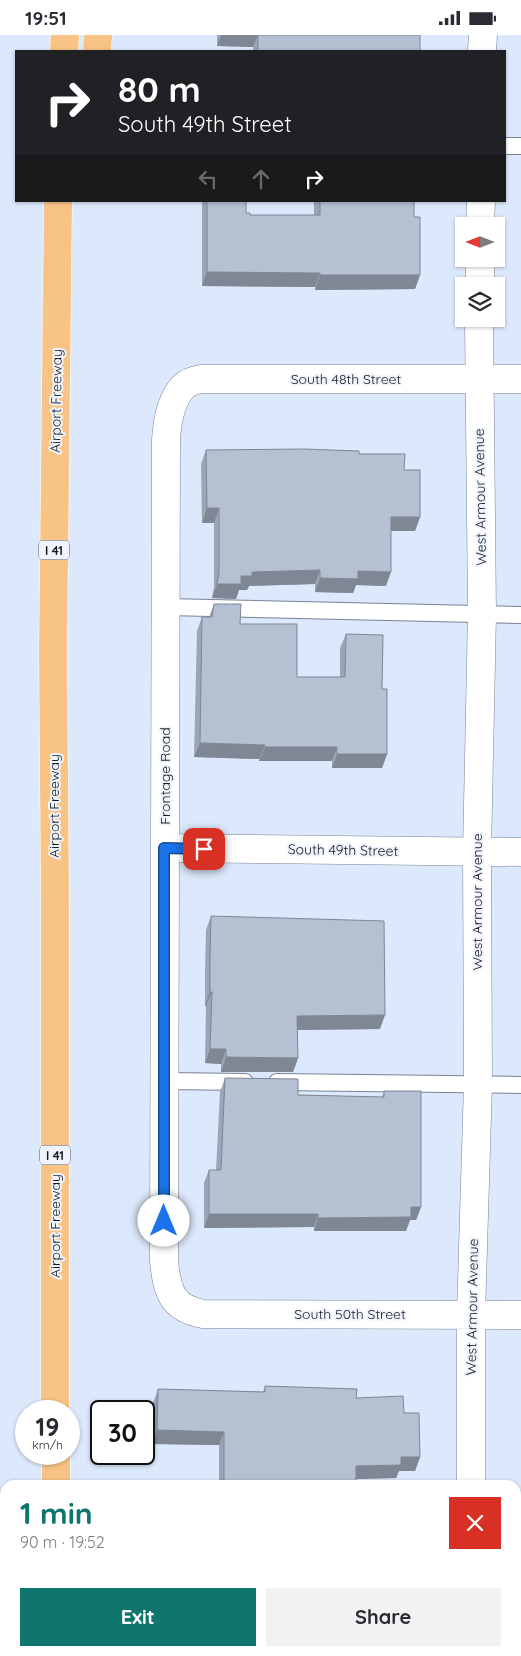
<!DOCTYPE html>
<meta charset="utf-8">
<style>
:root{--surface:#fff;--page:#f2f2f3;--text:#2b2b33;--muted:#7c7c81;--accent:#0f766e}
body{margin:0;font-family:Quicksand,sans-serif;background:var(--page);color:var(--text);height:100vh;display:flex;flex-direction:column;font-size:19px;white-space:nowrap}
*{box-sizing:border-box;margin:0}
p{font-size:16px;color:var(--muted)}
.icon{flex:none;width:28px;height:28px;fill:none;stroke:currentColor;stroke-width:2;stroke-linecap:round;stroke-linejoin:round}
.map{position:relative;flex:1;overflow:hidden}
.side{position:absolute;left:0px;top:1445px;width:521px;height:176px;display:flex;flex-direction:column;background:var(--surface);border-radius:15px 15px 0 0;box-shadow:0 1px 4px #0004}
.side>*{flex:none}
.banner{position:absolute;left:15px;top:15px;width:491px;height:152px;border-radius:0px;box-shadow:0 1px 4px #0004;background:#202124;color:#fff;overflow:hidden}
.needle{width:32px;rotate:270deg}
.fabs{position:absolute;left:455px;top:182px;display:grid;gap:10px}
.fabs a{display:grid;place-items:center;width:50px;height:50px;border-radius:0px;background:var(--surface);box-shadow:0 1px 4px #0004;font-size:25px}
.speed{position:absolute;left:15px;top:1365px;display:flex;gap:10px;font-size:25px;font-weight:700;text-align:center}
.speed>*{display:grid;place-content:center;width:65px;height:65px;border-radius:50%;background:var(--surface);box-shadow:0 1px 4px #0004;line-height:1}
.speed small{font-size:12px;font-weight:400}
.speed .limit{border:2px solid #111;border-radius:8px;background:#fff;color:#111}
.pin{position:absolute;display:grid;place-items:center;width:42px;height:42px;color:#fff;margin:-21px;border-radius:10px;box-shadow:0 2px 8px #0006}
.me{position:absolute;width:55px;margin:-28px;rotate:0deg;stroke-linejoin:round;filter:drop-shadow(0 0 4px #0008)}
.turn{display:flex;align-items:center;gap:18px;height:105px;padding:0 20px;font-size:22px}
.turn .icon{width:65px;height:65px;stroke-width:2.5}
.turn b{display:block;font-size:35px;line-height:42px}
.lanes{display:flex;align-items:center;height:48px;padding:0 20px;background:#0003;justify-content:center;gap:25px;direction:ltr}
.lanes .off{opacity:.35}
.round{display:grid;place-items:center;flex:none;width:52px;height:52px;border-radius:0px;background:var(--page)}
.head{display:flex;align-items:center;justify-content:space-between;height:85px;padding:0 20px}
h1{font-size:30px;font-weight:800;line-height:38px;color:var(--accent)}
.action{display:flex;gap:10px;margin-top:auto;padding:10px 20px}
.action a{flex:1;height:58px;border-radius:0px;background:var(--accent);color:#fff;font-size:20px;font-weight:800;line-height:58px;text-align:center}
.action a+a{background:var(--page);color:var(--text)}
.status{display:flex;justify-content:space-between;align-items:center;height:35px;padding:0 25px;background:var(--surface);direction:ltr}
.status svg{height:14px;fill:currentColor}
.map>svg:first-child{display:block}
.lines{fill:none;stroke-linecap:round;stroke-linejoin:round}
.lane-casing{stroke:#798395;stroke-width:18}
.street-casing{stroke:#798395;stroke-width:29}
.highway-casing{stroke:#fff;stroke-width:29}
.lane{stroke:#fff;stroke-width:16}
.street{stroke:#fff;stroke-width:28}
.highway{stroke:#f8c485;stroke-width:28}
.wall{fill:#9ca5b5}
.shaded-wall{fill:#7f8694}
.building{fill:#b5c0d3;stroke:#7f8694}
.route-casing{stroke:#114b97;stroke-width:12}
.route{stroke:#1a73e8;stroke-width:9}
.labels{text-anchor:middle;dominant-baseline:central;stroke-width:4;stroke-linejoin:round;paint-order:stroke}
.shield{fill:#f0f4fc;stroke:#575b62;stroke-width:1}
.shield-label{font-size:12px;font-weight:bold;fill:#161a20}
.street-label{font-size:14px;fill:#161a20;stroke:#f0f4fc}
</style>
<div class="status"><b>19:51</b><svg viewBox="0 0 49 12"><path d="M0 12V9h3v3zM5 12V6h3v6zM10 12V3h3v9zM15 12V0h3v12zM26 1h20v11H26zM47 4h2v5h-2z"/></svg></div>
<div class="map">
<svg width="521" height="1621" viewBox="0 0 521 1621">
<rect width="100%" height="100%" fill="#dce8fb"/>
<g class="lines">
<g class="lane-casing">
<path id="lane" d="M505,111h16
M166,572l355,8
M165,1046l80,1
M277,1047l244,3
M516,1515l5,1"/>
</g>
<g class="street-casing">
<path id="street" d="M482,16l1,-16
M480,191l1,-25
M480,251v-27
M521,344h-320c-6,1 -13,3 -18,8 -12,13 -16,36 -17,53l-2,821c3,29 7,47 39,53l318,1
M165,813l356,4
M471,1450v-171l7,-230 -1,-232 5,-238 -3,-295
M470,1616v5"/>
</g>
<g class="highway-casing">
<path id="highway" d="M64,16l1,-16
M97,16l1,-16
M55,1376v-512l-2,-246 5,-452
M56,1419v31
M56,1616v5"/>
</g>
<use href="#lane" class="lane"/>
<use href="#street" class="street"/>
<use href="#highway" class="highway"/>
</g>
<path class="wall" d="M217,0h203v16h-167v-4l-36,-1z
M202,166h44v12l4,2h64v-14h100v16l6,58 -5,14 -100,1v-3l-113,-1z
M206,415l153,4 45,16 16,47 -5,14h-24l-5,55 -30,-1 -3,8 -38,-1v-8l-66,2 -2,4h-8l-3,9 -24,-1 2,-11v-64h-12l-1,-59z
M214,569l26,20 57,53h43v-29l6,-14 36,55 5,65 -5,14h-50v-7h-73v-2l-65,-2 3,-126 5,-14h7z
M211,881l169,113 -83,1 1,28 -5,14h-72v-8l-16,-1 1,-57h-1v-33l1,-43z
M225,1043l73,17 84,2 2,-6 37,116 -5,13h-6l-4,11h-92v-4l-110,1v-45l5,-13h7l4,-78z
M265,1351l91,12 48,15 16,44 -5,14h-16l-3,7 -40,1v6h-137v-40l-67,-1 1,-41 5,-14 105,3z
M196,1616h221v5h-222z"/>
<path class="shaded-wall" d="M221,0h37l-5,12 -36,-1z
M207,237l113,1 -5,14 -113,-1z
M320,240h100l-5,14 -100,1z
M207,473h12l-5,15h-12z
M391,482h29l-5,14h-29z
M320,535l-5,14 -66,2 -2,4h-8l-3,9 -24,-1 5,-14 24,-8 11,-4z
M358,536l33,1 -5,14 -30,-1 -3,8 -38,-1 5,-14z
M200,708l65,2 -6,14 -65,-2z
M265,712h72l-5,14h-73z
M337,719h50l-5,14h-50z
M210,957h2l-6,14h-1z
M385,980l-5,14 -88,1 5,-14z
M210,1014h16l-5,15 -16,-1z
M226,1022l72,1 -5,14h-72z
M411,1172h10l-5,13h-6l-4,11h-92l4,-13z
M209,1179h109l-4,13 -110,1z
M157,1395l67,2 -5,13 -67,-1z
M401,1422h19l-5,14h-16l-3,7 -45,1 5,-13z
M224,1446h39l-2,4h-38z"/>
<path class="building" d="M258,0h162v16h-162z
M207,166h39v12h4v2h70v-14h94v16h6v58h-100v-2l-113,-1z
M304,414l55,2v3h46l-1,16h16v47h-29v55l-33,-1v8l-38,-1v-8l-68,2v4h-11v8h-24l2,-11v-65h-12l-1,-58z
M214,569h27l-1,20h57v53h48l1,-43 37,1 -1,54h5v65h-50v-7h-72v-2l-65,-2 2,-126h10z
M211,881l173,5 1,94 -88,1 1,42 -72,-1v-8h-16l2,-57h-2v-33z
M225,1043l73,1v16l86,2v-6h37v116h-10v10l-93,1v-4h-109v-44h12z
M265,1351l92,3 -1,9 47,-2 1,17h15l1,44h-19v8l-45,1v19h-93v-4h-39v-49l-67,-2 1,-41 107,3z
M200,1616h217v5h-217z"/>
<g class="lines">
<g class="route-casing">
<path id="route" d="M164,1186v-373l40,1"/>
</g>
<use href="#route" class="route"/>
</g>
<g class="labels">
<g class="shield">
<rect x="39" y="505.5" width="30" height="19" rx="4"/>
<rect x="40" y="1110.5" width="30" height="19" rx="4"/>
</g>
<g class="shield-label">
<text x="54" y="515">I 41</text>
<text x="55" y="1120">I 41</text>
</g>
<g class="street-label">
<text x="346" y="344">South 48th Street</text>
<text transform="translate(56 366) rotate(-89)">Airport Freeway</text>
<text transform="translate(480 462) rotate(-91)">West Armour Avenue</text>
<text transform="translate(165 741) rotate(-90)">Frontage Road</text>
<text transform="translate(54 771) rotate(-90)">Airport Freeway</text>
<text transform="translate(343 815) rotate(1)">South 49th Street</text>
<text transform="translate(477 867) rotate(-90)">West Armour Avenue</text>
<text transform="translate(55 1191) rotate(-90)">Airport Freeway</text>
<text transform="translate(472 1272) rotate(-89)">West Armour Avenue</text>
<text x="350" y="1279">South 50th Street</text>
</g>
</g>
</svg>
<div class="fabs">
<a><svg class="needle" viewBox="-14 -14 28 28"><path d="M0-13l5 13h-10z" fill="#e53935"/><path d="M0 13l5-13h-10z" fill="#7c7c81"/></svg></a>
<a><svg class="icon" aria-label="layers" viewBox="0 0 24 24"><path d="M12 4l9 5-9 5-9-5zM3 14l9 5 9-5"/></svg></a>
</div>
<div class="speed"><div>19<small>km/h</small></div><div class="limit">30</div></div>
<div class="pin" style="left:204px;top:814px;background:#d93025"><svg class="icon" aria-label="arrive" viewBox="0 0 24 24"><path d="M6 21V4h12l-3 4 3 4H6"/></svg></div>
<svg class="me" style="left:164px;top:1186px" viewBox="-20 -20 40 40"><circle r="19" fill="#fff"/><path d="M0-13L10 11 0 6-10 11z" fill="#1a73e8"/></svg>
<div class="banner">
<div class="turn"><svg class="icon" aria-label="right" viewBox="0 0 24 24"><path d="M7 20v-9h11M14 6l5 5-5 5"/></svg><div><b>80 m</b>South 49th Street</div></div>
<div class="lanes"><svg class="icon off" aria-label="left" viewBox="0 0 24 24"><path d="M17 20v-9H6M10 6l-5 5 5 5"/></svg><svg class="icon off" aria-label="ahead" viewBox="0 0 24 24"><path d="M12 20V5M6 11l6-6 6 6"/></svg><svg class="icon" aria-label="right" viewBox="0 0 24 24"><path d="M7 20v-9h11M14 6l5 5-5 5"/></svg></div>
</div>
<section class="side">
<div class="head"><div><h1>1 min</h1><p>90 m · 19:52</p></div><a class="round" style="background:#d93025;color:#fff"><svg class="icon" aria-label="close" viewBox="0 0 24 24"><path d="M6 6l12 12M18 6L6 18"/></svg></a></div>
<div class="action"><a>Exit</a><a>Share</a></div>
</section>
</div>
